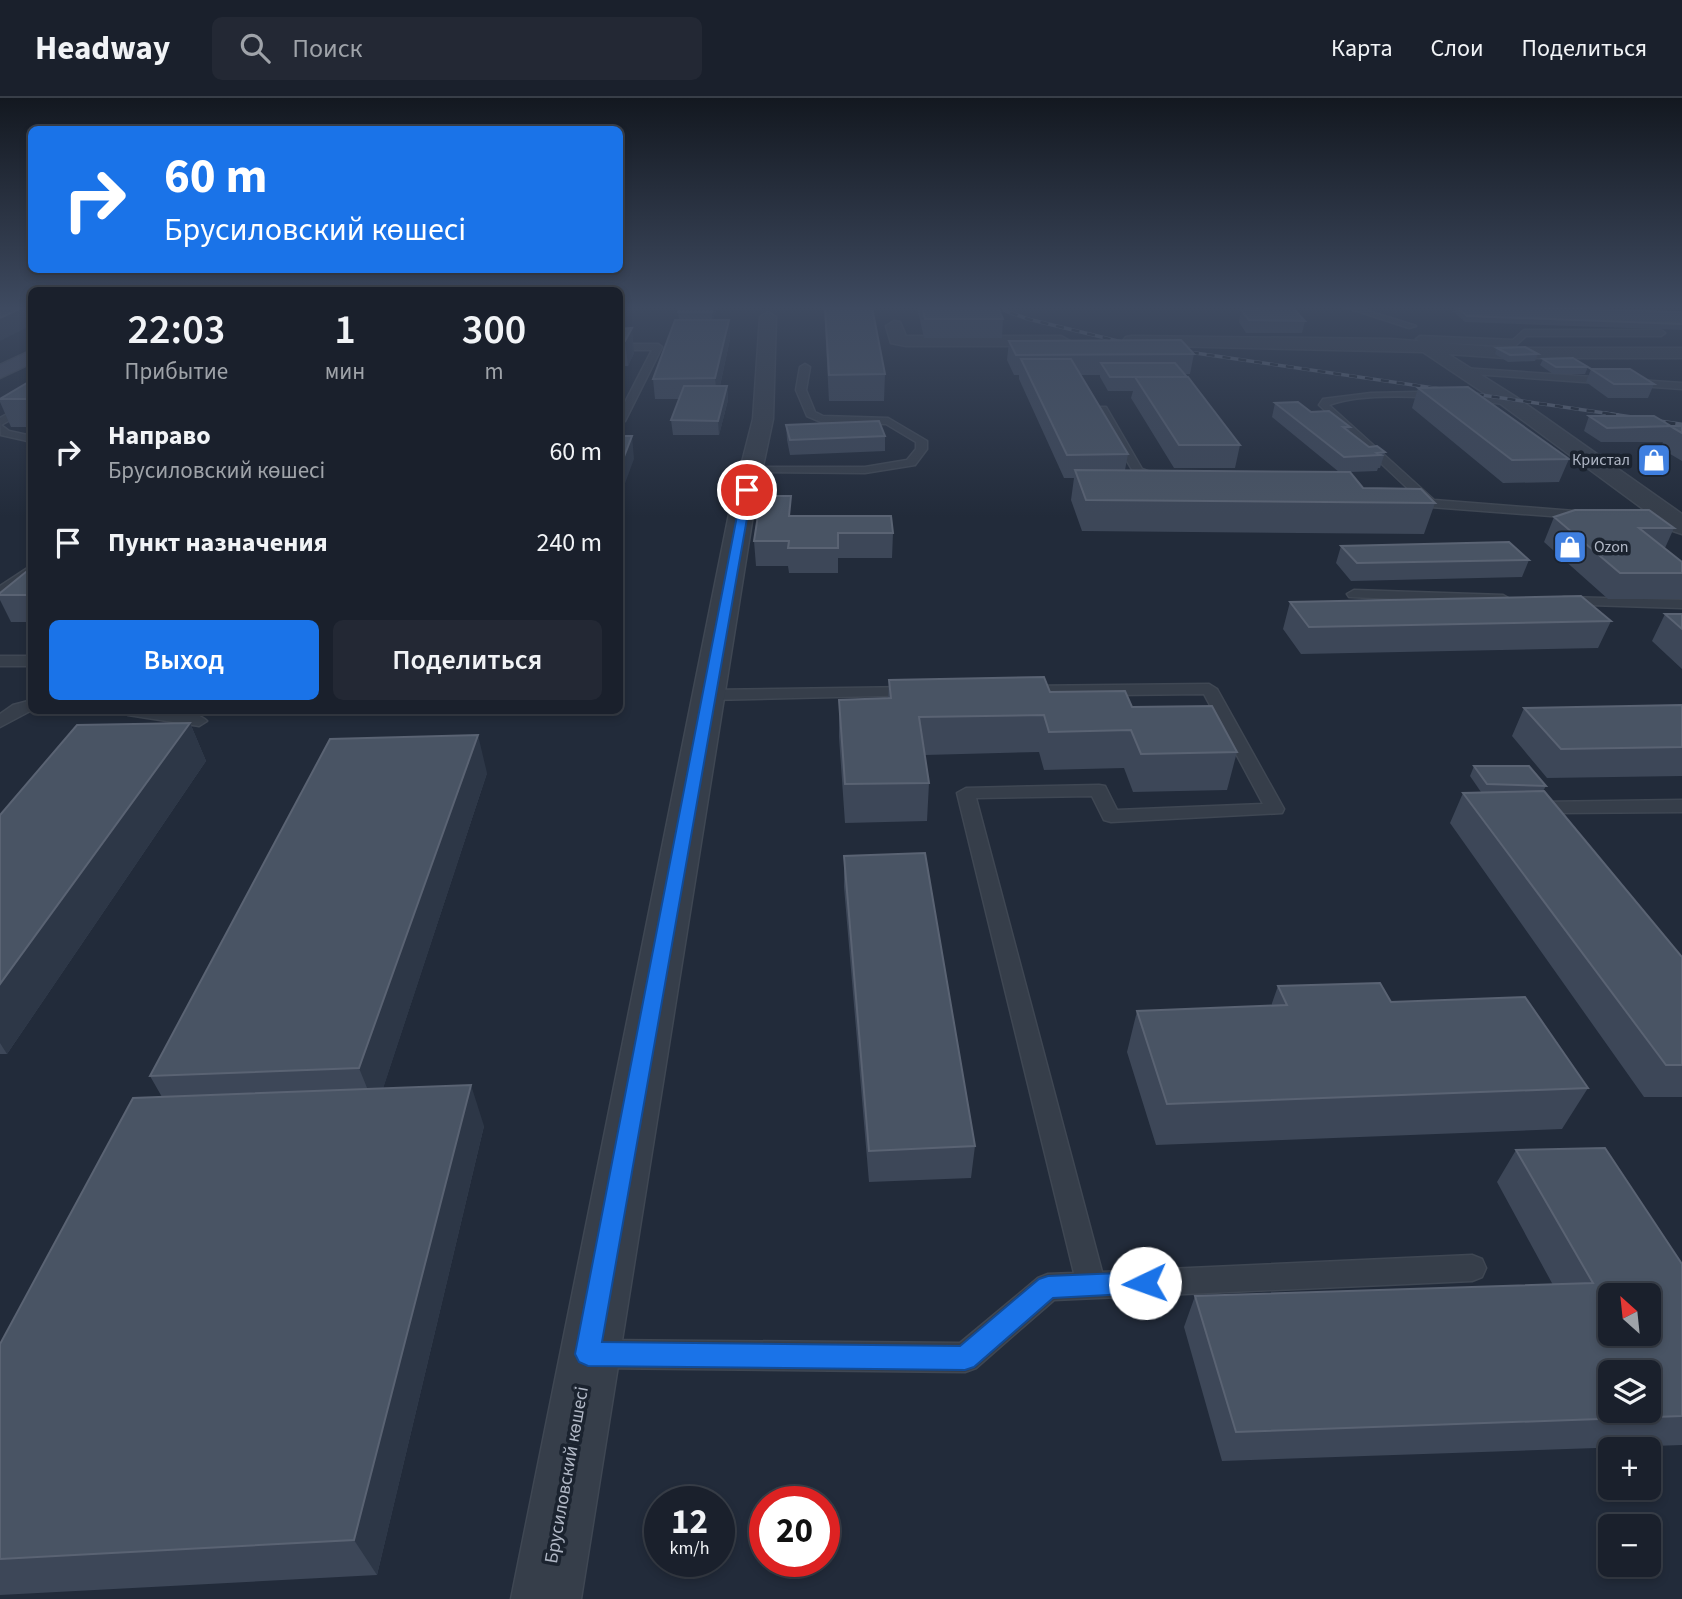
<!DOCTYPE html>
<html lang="ru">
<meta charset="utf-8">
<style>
:root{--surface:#1a202c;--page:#232834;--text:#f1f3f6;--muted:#9fa3a9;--line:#383e48;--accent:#1a73e8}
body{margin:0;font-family:"Source Sans 3",sans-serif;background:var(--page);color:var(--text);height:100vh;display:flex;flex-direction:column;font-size:26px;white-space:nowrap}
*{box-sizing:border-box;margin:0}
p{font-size:23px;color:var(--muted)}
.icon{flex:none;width:38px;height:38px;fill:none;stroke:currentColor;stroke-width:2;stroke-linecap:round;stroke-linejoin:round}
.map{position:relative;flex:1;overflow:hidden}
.panel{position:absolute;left:28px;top:189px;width:595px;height:427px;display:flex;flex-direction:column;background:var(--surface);border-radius:10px;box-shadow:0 4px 10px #0003,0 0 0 2px var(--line)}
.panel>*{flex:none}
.banner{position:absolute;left:28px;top:28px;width:595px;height:147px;border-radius:10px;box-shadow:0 4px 10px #0003,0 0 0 2px var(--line);background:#1a73e8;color:#fff;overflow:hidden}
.needle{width:46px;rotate:333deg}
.tools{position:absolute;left:1598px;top:1185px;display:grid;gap:14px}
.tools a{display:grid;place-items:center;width:63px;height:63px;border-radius:10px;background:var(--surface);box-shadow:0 4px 10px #0003,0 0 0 2px var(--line);font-size:35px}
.speed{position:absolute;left:644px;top:1388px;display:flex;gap:14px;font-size:35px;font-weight:700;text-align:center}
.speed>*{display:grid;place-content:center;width:91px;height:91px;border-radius:50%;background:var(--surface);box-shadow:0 4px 10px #0003,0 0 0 2px var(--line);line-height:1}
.speed small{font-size:18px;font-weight:400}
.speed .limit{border:10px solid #d22;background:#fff;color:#111}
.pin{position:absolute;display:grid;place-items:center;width:60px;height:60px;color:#fff;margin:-30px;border:4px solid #fff;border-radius:50%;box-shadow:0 2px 7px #0007}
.me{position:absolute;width:77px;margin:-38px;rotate:267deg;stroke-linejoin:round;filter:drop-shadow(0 0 5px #0008)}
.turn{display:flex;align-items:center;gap:24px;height:147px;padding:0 21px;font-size:32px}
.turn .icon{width:91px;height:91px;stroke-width:2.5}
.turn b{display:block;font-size:49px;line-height:60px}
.eta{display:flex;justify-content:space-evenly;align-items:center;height:119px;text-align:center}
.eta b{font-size:42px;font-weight:600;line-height:49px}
.button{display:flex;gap:14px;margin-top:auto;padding:14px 21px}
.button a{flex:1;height:80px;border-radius:10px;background:var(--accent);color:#fff;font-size:28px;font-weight:600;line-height:80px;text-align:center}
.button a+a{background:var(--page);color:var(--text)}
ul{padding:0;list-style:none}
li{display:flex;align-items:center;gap:21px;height:91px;padding:0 21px}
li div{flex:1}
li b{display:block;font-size:26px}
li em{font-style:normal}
header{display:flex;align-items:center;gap:42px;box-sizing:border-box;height:98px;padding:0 35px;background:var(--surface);border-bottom:2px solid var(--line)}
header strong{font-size:33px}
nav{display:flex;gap:38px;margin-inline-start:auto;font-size:24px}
.search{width:490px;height:63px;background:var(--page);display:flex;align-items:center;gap:18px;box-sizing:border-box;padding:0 24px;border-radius:10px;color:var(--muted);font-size:26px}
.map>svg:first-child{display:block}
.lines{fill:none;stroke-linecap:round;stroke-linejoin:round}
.lane-casing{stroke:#3f4753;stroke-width:3}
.street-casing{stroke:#3f4753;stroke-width:3}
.secondary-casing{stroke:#3f4753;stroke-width:3}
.lane{fill:#363e4a;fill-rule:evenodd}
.street{fill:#363e4a;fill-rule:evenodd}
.secondary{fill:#444c5d;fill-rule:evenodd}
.rail-far1-casing{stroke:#586171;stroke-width:3.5}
.rail-casing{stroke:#586171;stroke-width:5}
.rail-far1{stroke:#1b232f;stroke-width:2.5;stroke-dasharray:8;stroke-linecap:butt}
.rail{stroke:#1b232f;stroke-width:3.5;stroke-dasharray:10;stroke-linecap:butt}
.wall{fill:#3d4758}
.shaded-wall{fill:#2d3747}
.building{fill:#495464;stroke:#5a6373;stroke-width:2;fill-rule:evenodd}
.route{fill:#1a73e8;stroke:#114b97;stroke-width:2}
.labels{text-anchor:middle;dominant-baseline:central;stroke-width:7;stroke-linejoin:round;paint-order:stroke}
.far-poi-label{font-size:16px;fill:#b1b8c6;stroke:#1b232f;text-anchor:end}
.street-label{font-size:19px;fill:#b1b8c6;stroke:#1b232f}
</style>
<header>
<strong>Headway</strong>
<div class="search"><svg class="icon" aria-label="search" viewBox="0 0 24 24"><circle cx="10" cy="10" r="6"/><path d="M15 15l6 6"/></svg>Поиск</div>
<nav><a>Карта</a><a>Слои</a><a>Поделиться</a></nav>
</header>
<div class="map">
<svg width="1682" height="1501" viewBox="0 0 1682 1501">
<rect width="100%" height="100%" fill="#222b3a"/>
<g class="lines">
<g class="lane-casing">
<path id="lane" d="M1345,209h11l60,19 -7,2z
M1524,232h137l4,3 -4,3h-135l-11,10 -95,-4 -4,-3 4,-3 93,4z
M620,246h38l4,3 -37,74 -5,3v-12l32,-62h-32z
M805,266l5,3 -4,23 9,22 8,4 65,2 39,23v8l-12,16 -50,8 -117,-1v-4l4,-1h113l42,-7 9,-11v-7l-30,-18 -65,-2 -14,-6 -11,-26 4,-23z
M1462,270l220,15v6l-223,-16v-4z
M1417,294l92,6 5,3 -5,3c-50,-3 -134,-16 -180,1l105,95 153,12 6,4 -2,3 -187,-14v-6h15l-100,-94 4,-6 48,-6z
M32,302v8l-31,17 8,6 23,5v6l-31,-7 -1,-17z
M1098,309h8l36,62 24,9v4h-8l-24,-9 -37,-64z
M32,467v11l-32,20v-10z
M1354,492l149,5 7,4 -7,4 -154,-6 -2,-3z
M1564,499l118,3v8l-123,-4v-6z
M0,558h32v10h-32z
M1209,586l8,5 67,120 -2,4 -171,9 -7,-2 -12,-24 -116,2 126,474 370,-17 10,4 4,9 -4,9 -10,4 -418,19 -78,68 -11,4 -369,-4 -10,-4 -5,-10 5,-10 10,-4 364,3 78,-65 10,-4 26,-1 -117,-480 9,-5 133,-3 6,1 12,24 146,-6 -59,-110 -180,2 -8,-5 8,-5z
M914,589l6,2 2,3 -2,3 -212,5 -8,-5 8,-5z
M32,602v10l-32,17v-13l13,-9z
M120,612c20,0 74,-3 87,11l-8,5 -71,-11z
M1682,702v12l-128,1 -9,6 -7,-2 -7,-9 9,-6z"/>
</g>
<g class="street-casing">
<path id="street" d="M768,214l8,5 -3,102 -19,90 -173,1090h-70l219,-1090 23,-90 7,-102z
M894,223l6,1 6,14h155l9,5 -9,5h-155l-15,-3 -5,-17z
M1132,238l258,3 116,9h176v10h-176l-58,-4 68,43 166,117v20l-9,-3 -171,-126 -79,-53 -297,-7 -3,-4 3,-4z"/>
</g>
<g class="secondary-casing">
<path id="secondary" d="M32,252v13l-32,15v-13z"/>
</g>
<use href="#lane" class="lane"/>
<use href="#street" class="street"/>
<use href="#secondary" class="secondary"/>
<g class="rail-far1-casing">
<path id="rail-far1" d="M995,209l33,12 98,24
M1175,252l443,65"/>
</g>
<g class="rail-casing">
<path id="rail" d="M1606,316l76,11"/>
</g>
<use href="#rail-far1" class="rail-far1"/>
<use href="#rail" class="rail"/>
</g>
<path class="wall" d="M717,209l-4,13h16l1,19 -10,47h7l1,14 -9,35h-46l-2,-15 8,-21h-24l-2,-20 26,-59 -1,-8z
M824,209h48l13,67 -1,27h-55z
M917,209h81l5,12 -1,19h-78z
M1244,209h48l13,14 -3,12h-56l-7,-11 2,-12h4z
M1454,209h59l169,5v18l-217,-8 -12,-11z
M620,231l14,24 -6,13h-8z
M1009,243l185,13 -4,20h-5l55,71 -5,23h-61l-43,-70 2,-7h-25l-8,-14v-2h-20l48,79 -3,16 214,2 -67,-55 3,-14 36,9 39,15 -1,5 20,15 16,5 -5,16h-2l-1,3 -27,1 13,16 72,15 -11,31 -342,-3 -11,-31 3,-22h-10l-45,-99v-4h-5l-7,-15z
M1497,250l41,6 -3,7 -27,1 -13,-8z
M1543,261l45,8 -3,7h-32l-13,-9z
M1591,271l63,15 -6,14h-40l-22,-16z
M32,282v47h-21l-11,-25v-3z
M1418,290l151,71 -10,23 -56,1 -91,-75z
M1589,318l83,10h10v35l-22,-13 3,-6h-62l-17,-11z
M786,327l99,11v15l-95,4 -3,-15z
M791,418l102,17 -1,25h-54v15h-49l-1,-7h-32l-2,-25z
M1554,419l120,11 -9,20 17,14v37h-74l-64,-57z
M1341,448l188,14 -7,17 -171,4 -15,-18z
M32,469v55h-21l-11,-22v-7z
M1290,504l321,19 -13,27 -297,6 -18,-25z
M1665,516h17v55l-30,-28z
M889,582l161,12 82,15 105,45 -10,38 -94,2 -9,-24 -80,2 -5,-18 -114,3 4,28 -2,38 -82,2 -6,-86v-37l49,-1z
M1682,607v71l-135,2 -35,-42 12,-28z
M190,625l16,38 -199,293h-7v-239z
M1474,668l72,20 -3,5 139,166v140h-38l-194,-274 13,-30 18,-1 -11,-16z
M487,675l-104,315 101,38 -107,449 -377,20v-251l162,-247 -12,-21z
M844,758l131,290 -4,32 -102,4 -25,-295z
M1278,888l113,16 197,86 -26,41 -406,16 -29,-93 10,-41 134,-5z
M1516,1052l166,114v181l-460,16 -38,-134 11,-31 358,-11 -56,-103z"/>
<path class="shaded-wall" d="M24,209h8v18l-32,16v-23z
M713,209h4l-5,17v-12z
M729,222l1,19 -13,60 -2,-21z
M632,230l2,25 -6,13 -3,-25z
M727,288l1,14 -9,35 -1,-14z
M632,338l2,23 -14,38v-30z
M190,625l16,38 -199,293 -7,-11v-59z
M478,637l9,38 -111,337 -17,-42z
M471,987l13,41 -107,449 -23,-35z"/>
<path class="building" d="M0,209h24l-24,11z
M680,209h33l-1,5h-34z
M825,209h47l13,67 -56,1z
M922,209h76l5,12h-78z
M1255,209h37l13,14 -56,-1 -8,-10h17z
M1457,209h56l169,5v12l-215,-8z
M675,222h54l-14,58 -62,1z
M632,230l-7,13h-5v-12z
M1181,242l13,14 -178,1 -7,-14z
M1525,249l13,7 -28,1 -13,-7z
M1573,260l15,9h-32l-13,-8z
M1021,261h50l57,95 -61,1z
M1101,265h74l12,14h-77z
M1591,271h39l24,15h-40z
M1135,279h53l52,68h-61z
M32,282v19h-32z
M684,288h43l-9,35 -47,-1z
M1468,289l101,72 -57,1 -94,-72z
M1298,304l13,10 18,-1 21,16h-7l26,20 8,-1 8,6 -8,1 4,2 -37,2 -69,-54z
M1589,318h65l17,10 -64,2z
M879,323l6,15 -95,4 -4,-15z
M1670,328h12v7z
M620,338h12l-12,31z
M1075,372l275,2 13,16 58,1 14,14 -349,-3z
M761,398h30l-2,20h102l2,17h-55v15h-50l1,-7h-35z
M1575,412h74l25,18h-35l43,34v11h-62l-66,-56z
M1509,444l20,18 -172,3 -16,-17z
M32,469v28h-32v-2z
M1581,498l30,25 -302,6 -19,-25z
M1665,516h17v15z
M1044,579l6,15 75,-1 7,16 80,-1 25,46 -96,2 -10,-24 -82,2 -5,-17 -125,2 10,66 -84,1 -6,-84 52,-2 -2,-18z
M1682,607v42l-121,2 -37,-41z
M190,625l-190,261v-169l77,-90z
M478,637l-119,333 -209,8 180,-337z
M1474,668h55l17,20 -59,-2z
M1544,693l138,166v108h-16l-203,-272z
M925,755l50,293 -106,5 -25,-295z
M1380,885l11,19 134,-5 63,91 -421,16 -30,-93 150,-6 -9,-19z
M471,987l-117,455 -354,19v-215l133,-246z
M1605,1050l77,116v152l-446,16 -41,-136 398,-13 -77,-133zM1610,1197h38v39h-38zM1610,1274h38v38h-38z"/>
<linearGradient id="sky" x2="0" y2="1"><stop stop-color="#131820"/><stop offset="0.5" stop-color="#3e4a60"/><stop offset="1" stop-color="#3e4a60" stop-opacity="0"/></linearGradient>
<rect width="1682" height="419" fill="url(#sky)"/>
<path class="route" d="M747,389l5,3 -150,852 358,4 79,-67 9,-3 97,-4 9,3 3,8 -3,7 -9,3 -92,5 -79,69 -9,3 -377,-4 -9,-4 -4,-8 167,-864z"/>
<defs>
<g id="shop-square" transform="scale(1.75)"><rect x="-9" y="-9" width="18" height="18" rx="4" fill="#3f7fe0" stroke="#1b232f"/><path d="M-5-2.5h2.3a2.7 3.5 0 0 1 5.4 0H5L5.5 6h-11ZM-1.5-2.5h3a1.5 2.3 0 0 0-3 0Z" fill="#fff"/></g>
</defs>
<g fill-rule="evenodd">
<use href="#shop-square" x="1654" y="362"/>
<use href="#shop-square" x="1570" y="449"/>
</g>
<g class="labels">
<g class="far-poi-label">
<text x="1630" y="362">Кристал</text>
<text x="1594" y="449" text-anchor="start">Ozon</text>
</g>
<g class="street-label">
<text transform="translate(567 1377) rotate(-80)">Брусиловский көшесі</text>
</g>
</g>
</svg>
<div class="tools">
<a><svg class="needle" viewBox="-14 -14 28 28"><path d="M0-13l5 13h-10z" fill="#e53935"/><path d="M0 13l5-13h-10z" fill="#9fa3a9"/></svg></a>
<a><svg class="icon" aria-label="layers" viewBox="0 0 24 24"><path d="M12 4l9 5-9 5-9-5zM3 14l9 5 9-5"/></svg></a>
<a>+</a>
<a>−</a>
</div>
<div class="speed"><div>12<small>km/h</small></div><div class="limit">20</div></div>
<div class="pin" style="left:747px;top:392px;background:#d93025"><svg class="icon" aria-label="arrive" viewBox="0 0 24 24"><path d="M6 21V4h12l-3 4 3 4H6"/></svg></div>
<svg class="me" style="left:1145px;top:1185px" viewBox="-20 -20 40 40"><circle r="19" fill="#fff"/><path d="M0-13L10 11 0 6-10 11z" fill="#1a73e8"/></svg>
<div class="banner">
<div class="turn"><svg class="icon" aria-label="right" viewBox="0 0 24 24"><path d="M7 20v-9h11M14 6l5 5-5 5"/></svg><div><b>60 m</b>Брусиловский көшесі</div></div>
</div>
<section class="panel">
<div class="eta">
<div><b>22:03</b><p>Прибытие</p></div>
<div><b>1</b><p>мин</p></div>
<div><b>300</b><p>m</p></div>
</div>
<ul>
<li><svg class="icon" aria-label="right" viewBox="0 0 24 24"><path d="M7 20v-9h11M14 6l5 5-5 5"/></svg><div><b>Направо</b><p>Брусиловский көшесі</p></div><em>60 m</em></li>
<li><svg class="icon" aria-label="arrive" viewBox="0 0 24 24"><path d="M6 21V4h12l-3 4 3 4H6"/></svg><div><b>Пункт назначения</b></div><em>240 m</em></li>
</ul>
<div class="button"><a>Выход</a><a>Поделиться</a></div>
</section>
</div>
